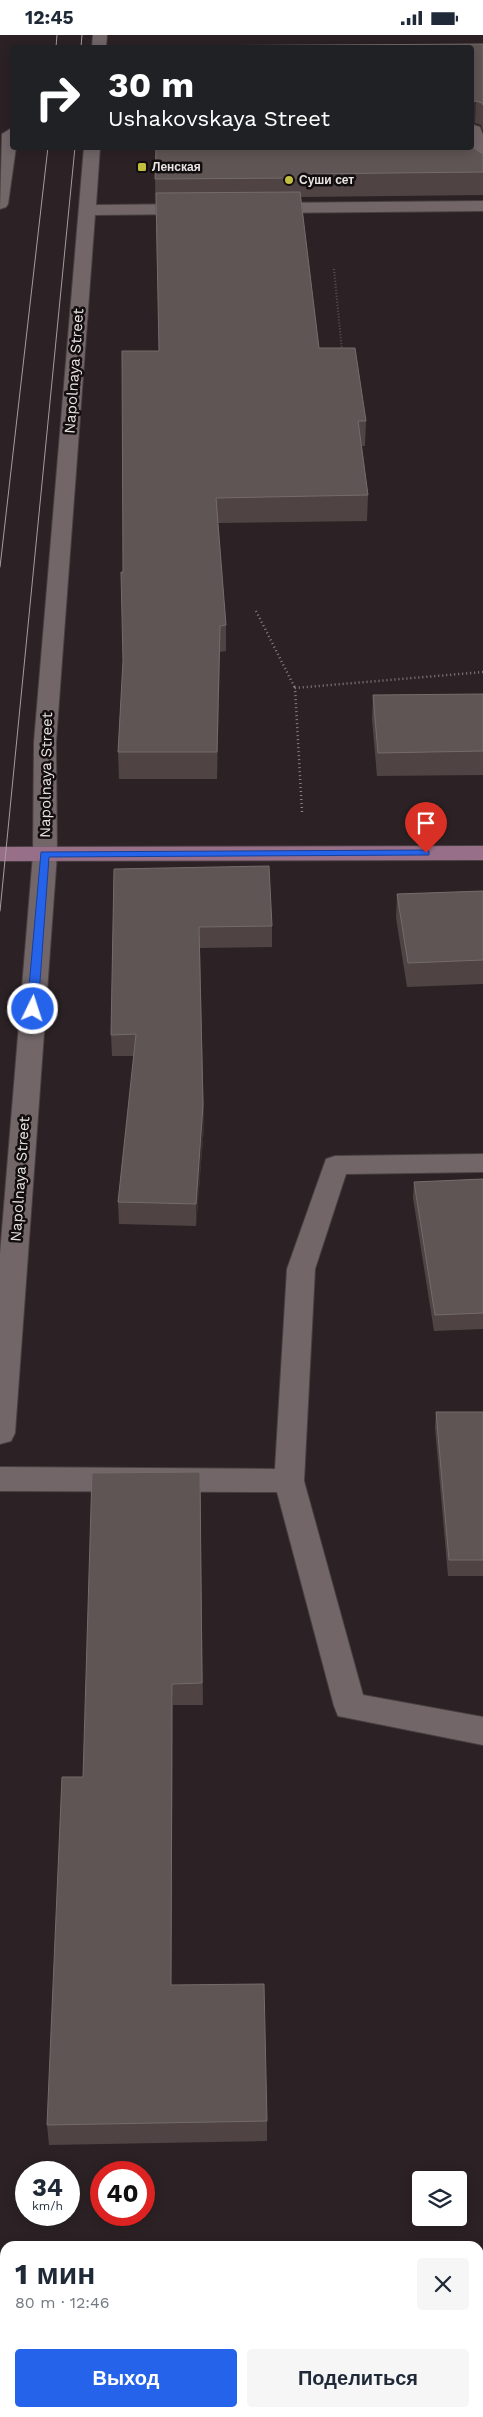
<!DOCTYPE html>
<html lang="ru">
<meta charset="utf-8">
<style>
:root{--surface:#fff;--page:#f6f6f7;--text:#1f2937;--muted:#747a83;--accent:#2563eb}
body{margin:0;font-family:"Work Sans",sans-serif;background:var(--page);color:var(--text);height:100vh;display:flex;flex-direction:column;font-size:19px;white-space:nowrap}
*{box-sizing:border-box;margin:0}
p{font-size:16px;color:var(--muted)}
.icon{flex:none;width:28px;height:28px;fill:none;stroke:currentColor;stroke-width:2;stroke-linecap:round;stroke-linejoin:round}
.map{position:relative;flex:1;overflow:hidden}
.side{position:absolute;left:0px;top:2206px;width:484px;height:176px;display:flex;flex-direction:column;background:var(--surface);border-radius:15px 15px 0 0;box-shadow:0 2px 12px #0003}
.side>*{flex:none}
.guide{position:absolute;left:10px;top:10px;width:464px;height:105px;border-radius:5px;box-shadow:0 2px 12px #0003;background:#202124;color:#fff;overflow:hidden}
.buttons{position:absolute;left:412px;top:2136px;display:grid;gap:10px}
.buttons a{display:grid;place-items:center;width:55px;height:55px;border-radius:5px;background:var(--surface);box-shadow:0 2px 12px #0003;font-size:25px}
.speed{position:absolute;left:15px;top:2126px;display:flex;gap:10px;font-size:25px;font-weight:700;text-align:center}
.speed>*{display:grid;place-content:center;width:65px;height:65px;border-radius:50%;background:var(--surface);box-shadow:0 2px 12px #0003;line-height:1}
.speed small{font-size:12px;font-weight:400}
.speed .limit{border:8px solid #d22;background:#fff;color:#111}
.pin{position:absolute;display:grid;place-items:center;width:42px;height:42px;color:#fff;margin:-51px -21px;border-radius:50% 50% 50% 0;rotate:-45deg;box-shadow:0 0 5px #0007}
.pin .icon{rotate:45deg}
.me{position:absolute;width:55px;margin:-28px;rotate:4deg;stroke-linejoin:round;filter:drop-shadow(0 0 4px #0008)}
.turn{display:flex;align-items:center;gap:18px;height:105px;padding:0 15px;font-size:22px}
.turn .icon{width:65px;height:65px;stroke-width:2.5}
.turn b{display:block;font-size:35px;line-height:42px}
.round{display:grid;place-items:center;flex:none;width:52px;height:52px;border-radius:5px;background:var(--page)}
.overview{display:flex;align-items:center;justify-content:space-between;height:85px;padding:0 15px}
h1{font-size:30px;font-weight:700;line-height:38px}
.button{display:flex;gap:10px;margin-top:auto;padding:10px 15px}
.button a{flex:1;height:58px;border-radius:5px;background:var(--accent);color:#fff;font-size:20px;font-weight:700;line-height:58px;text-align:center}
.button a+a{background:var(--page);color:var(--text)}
.status{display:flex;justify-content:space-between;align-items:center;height:35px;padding:0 25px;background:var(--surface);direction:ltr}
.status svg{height:14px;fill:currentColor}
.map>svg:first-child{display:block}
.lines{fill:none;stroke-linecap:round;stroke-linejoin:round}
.minor-casing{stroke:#483f41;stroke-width:2}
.major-casing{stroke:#483f41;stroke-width:2}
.path-far1{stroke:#887f81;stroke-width:2;stroke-dasharray:0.5 2.5;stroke-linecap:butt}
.path{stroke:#887f81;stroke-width:2.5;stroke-dasharray:1 3;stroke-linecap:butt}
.minor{fill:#726669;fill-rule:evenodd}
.major{fill:#986f88;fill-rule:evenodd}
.tram{stroke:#a49c9e;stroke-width:1}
.wall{fill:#4f4443}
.shaded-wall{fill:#3a2f30}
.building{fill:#5f5554;stroke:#756b6b}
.route{fill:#2563eb;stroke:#184099}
.poi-dot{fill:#c1be40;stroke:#120d0e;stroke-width:2}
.labels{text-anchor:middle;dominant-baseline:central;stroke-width:5;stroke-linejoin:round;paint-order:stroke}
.far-poi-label{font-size:12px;font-weight:bold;fill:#eae3e4;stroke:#120d0e;text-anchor:start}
.street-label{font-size:15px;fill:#eae3e4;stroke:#120d0e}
</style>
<div class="status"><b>12:45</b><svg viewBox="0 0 49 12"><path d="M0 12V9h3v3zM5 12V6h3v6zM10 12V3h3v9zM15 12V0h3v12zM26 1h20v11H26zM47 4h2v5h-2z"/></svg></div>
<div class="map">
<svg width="483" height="2382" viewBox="0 0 483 2382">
<rect width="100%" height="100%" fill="#2c2225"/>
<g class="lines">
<g class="minor-casing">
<path id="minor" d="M93,0h14l-1,12h-14z
M474,90l6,2 3,8v42l-8,-5 -5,-25 1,-21z
M10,94l2,1v17h4l-8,57 -2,3 -6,2 2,-75z
M84,112h16l-4,58 96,-1 6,1 2,4 -2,4 -6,1 -97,1 -39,527 1,112 -42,579 -4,8 -11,3v-190l33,-400 1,-112z
M483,166v10l-218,2 -6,-2 -2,-3 2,-3 6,-2z
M483,1119v18l-137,2 -31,95 -11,212 59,214 120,22v28l-145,-29 -4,-10 -57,-214 -277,-1v-24l275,2 12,-200 39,-110 9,-3z
M479,2255h4v38h-4z
M0,2263h5v40h-5z"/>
</g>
<g class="major-casing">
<path id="major" d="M483,811v14l-483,1v-14z"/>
</g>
<path class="path-far1" d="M334,234l8,82"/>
<path class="path" d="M256,576l39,77
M302,777l-7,-124 188,-16"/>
<use href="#minor" class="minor"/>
<use href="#major" class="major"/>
<path class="tram" d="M56,12l1,-12
M81,12l1,-12
M0,532l48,-420
M0,876l75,-764"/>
</g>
<path class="wall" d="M483,9v87l-2,-6 -6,-2 -4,1v-77z
M475,114l8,5v41l-182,2 18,151 47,73 -1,25h-3l6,49 -1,26 -149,2 8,102v26l-6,1 -3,127h-98l-1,-27 5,-91v-89l36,-221 -4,-172z
M483,659v81l-106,1 -5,-57 1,-24z
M114,834l158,57v21l-72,1 4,178 -8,100 -77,-2 -1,-22 16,-146h-22l-1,-21z
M483,856v93l-76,3 -11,-69 1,-24z
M483,1144v150l-49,2 -21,-133 1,-16z
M436,1377h47v164h-35l-13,-148z
M200,1437l3,233h-30l-2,280 96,136v20l-218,4 -2,-20 36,-348z"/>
<path class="shaded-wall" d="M476,66l-1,22 -4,1v-22z
M220,591v26l-3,127v-27z
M203,1070l1,21 -8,100v-22z
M172,1649l1,21 -2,301v-21z"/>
<path class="building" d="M483,9v61l-1,-2 -6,-2 -5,1v-55h-314v-1z
M471,98l4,16 8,5v18l-185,2 1,4 -144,1 1,-32h315z
M300,157l19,156h36l11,73h-8l10,74 -152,3 10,127 -6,1 -3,126h-99l5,-91 -2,-89h2l-1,-221h37l-3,-158z
M483,659v57l-105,2 -5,-58z
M269,831l3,60 -73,1 4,178 -7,99 -78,-2 18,-168 -25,1 3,-166z
M483,856v69l-75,3 -11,-69z
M483,1144v134l-48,2 -21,-133z
M436,1377h47v148h-34z
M200,1437l2,211 -30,1 -1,301 93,-1 3,137 -220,4 15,-348h21l9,-304z"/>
<path class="route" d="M426,815l3,1v4l-380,2 -11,152 -5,3 -6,-3 14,-157z"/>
<g class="poi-dot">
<rect x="137" y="127" width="10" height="10" rx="2.5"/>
<circle cx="289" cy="145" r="5"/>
</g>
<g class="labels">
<g class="far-poi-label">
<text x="152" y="132">Ленская</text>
<text x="299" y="145">Суши сет</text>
</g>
<g class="street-label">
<text transform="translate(74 336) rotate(-86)">Napolnaya Street</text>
<text transform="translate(46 740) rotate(-89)">Napolnaya Street</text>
<text transform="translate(20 1144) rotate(-86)">Napolnaya Street</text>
</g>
</g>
</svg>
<div class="buttons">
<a><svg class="icon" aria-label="layers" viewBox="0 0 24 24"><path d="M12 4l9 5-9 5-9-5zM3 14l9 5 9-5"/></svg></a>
</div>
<div class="speed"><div>34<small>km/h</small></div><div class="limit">40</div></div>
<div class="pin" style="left:426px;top:818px;background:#d93025"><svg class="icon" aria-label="arrive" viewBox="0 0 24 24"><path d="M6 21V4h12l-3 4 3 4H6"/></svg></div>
<svg class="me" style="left:33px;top:974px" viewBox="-20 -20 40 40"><circle r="17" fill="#2563eb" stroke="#fff" stroke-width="3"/><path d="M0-11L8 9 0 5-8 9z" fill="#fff"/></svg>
<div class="guide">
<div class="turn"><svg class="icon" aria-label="right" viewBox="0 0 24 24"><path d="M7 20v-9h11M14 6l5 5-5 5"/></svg><div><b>30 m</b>Ushakovskaya Street</div></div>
</div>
<section class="side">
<div class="overview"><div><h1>1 мин</h1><p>80 m · 12:46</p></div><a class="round"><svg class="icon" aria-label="close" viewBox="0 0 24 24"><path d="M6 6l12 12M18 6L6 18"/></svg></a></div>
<div class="button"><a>Выход</a><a>Поделиться</a></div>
</section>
</div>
